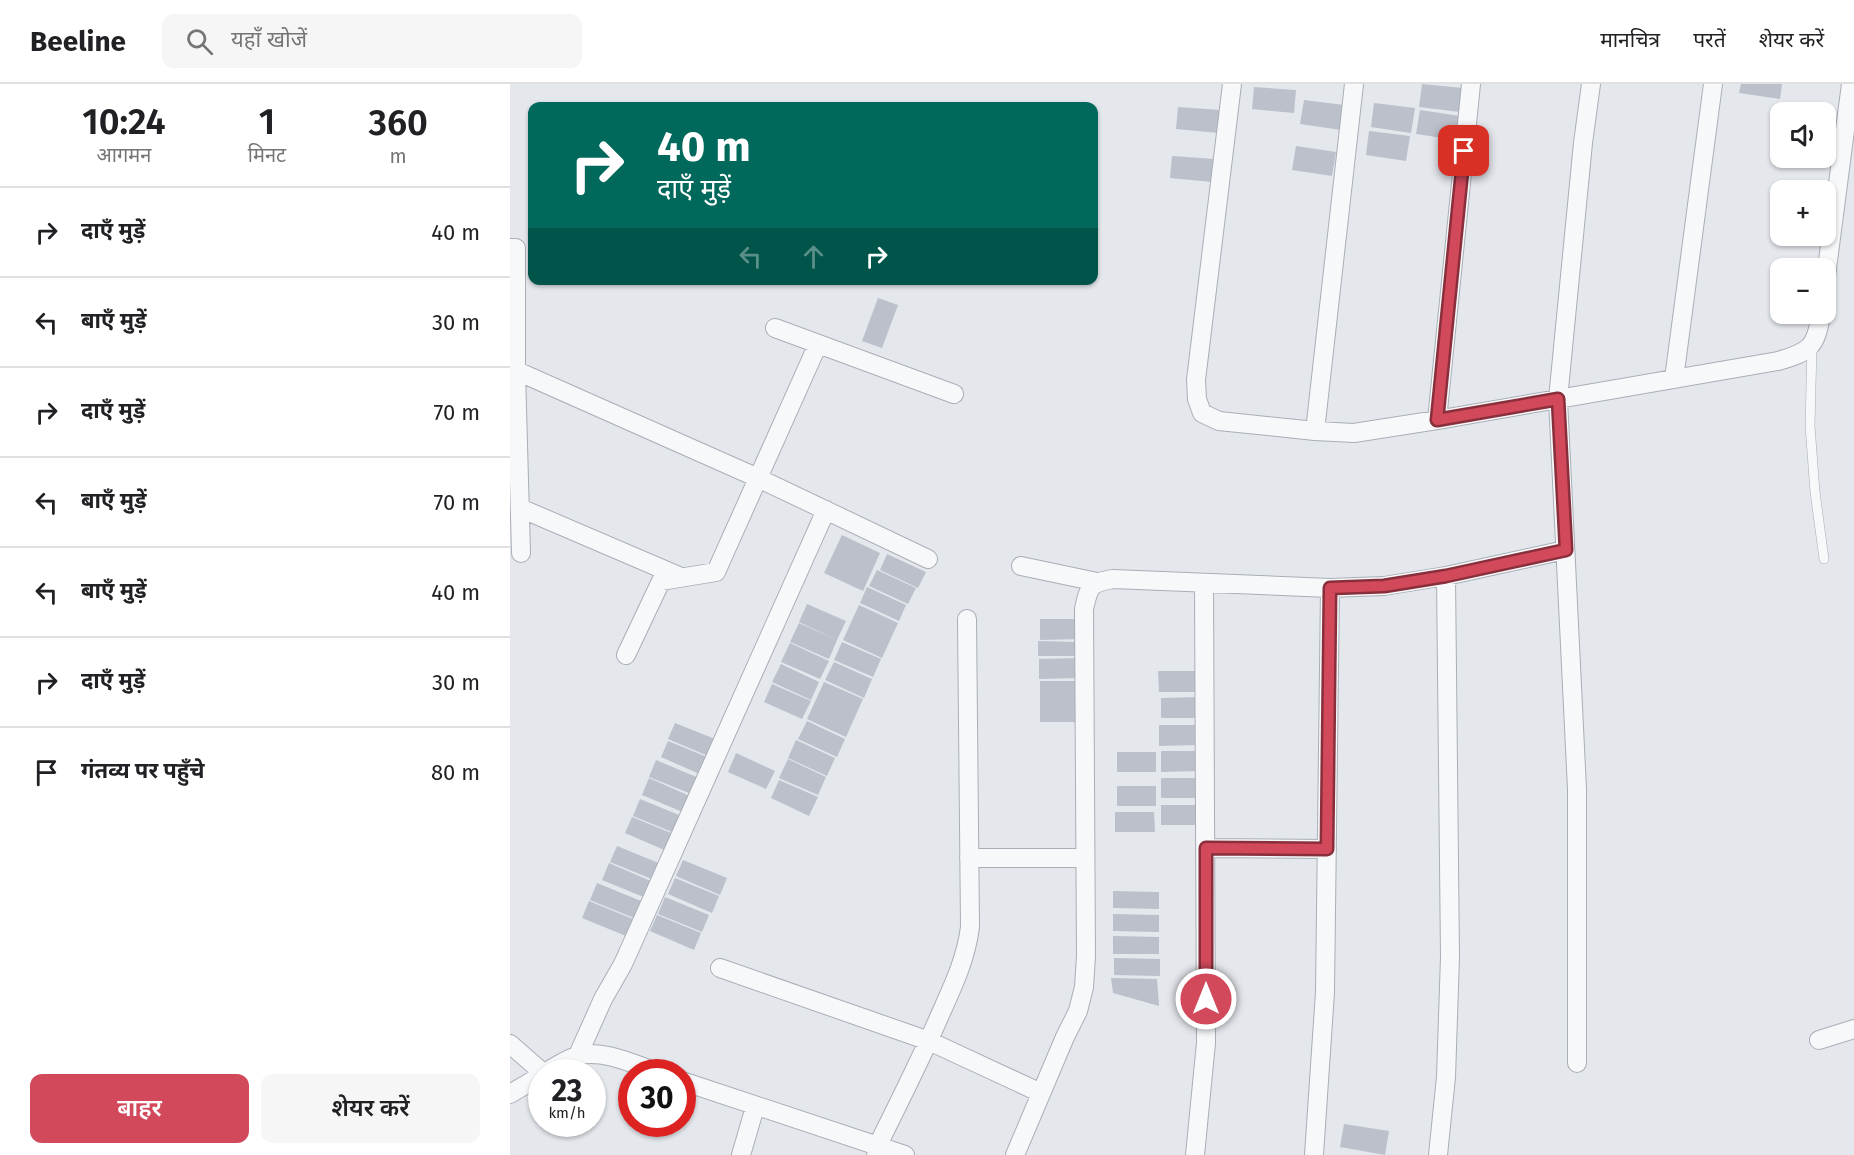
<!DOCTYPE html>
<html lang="hi">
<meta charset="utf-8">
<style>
:root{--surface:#fff;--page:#f6f6f6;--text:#202124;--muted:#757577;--line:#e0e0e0;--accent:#d1495b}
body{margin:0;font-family:"Fira Sans","Noto Sans Devanagari",sans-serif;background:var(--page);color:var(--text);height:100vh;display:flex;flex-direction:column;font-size:22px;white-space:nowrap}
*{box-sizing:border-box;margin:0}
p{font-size:20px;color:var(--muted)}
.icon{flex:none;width:33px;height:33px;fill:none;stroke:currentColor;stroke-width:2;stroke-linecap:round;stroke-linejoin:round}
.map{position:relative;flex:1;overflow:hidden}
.drawer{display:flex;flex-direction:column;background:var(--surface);width:510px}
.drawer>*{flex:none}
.top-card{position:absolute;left:18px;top:18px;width:570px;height:183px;border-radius:12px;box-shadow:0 2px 4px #0004;background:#00695c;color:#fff;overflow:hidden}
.tools{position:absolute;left:1260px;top:18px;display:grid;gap:12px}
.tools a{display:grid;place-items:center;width:66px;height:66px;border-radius:12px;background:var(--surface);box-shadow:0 2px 4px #0004;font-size:30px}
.speed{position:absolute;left:18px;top:975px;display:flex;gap:12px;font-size:30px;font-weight:700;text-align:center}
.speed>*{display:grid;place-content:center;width:78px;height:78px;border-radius:50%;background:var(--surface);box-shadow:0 2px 4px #0004;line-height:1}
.speed small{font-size:15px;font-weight:400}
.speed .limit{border:9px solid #d22;background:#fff;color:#111}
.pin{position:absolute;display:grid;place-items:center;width:51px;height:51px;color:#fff;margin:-26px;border-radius:12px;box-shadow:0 3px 9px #0006}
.me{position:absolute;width:66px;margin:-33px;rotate:0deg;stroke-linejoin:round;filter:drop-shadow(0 0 4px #0008)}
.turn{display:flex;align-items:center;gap:21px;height:126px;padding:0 30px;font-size:27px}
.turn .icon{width:78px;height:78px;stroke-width:2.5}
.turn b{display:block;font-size:42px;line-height:51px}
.lanes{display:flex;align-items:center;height:57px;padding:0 30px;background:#0003;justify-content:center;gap:30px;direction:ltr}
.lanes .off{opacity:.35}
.eta{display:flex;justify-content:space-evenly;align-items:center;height:102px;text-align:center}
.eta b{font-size:36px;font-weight:600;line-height:42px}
.action{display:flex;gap:12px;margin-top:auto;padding:12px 30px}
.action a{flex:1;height:69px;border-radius:12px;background:var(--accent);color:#fff;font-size:24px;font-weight:600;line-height:69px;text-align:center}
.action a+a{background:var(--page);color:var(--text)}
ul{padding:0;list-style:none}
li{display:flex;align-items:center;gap:18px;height:90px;padding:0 30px;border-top:2px solid var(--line)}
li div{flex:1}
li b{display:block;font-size:22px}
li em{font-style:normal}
header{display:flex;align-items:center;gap:36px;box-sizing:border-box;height:84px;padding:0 30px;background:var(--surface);border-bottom:2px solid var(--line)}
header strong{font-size:28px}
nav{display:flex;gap:33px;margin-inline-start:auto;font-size:21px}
.search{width:420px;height:54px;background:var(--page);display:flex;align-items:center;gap:15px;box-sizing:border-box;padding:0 21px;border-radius:12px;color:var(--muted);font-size:22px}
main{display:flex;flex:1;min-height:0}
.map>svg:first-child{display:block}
.building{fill:#bbc0ca}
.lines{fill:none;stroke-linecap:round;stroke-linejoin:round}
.lane-casing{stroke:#a9aeb7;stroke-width:10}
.street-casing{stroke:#a9aeb7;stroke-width:20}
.lane{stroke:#f7f8fa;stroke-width:9}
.street{stroke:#f7f8fa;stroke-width:18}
.route-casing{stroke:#882f3b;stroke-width:15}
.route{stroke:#d1495b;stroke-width:10}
</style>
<header>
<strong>Beeline</strong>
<div class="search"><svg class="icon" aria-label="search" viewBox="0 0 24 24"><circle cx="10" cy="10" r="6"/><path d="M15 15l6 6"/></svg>यहाँ खोजें</div>
<nav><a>मानचित्र</a><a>परतें</a><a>शेयर करें</a></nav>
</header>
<main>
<section class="drawer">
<div class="eta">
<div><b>10:24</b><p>आगमन</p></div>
<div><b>1</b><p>मिनट</p></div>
<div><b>360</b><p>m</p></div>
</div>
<ul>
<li><svg class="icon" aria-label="right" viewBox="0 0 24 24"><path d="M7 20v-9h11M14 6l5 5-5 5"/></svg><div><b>दाएँ मुड़ें</b></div><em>40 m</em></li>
<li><svg class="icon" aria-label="left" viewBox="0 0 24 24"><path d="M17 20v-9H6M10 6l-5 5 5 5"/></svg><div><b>बाएँ मुड़ें</b></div><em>30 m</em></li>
<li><svg class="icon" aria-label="right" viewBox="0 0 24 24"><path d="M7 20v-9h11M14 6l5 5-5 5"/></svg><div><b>दाएँ मुड़ें</b></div><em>70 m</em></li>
<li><svg class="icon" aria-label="left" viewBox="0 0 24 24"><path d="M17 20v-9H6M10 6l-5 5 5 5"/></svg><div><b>बाएँ मुड़ें</b></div><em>70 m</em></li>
<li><svg class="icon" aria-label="left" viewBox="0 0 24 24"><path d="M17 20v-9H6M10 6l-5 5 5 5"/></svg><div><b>बाएँ मुड़ें</b></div><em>40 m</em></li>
<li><svg class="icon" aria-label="right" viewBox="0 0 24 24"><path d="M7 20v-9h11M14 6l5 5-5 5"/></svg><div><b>दाएँ मुड़ें</b></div><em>30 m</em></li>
<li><svg class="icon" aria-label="arrive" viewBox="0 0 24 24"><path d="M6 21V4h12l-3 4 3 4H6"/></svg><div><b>गंतव्य पर पहुँचे</b></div><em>80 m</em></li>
</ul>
<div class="action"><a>बाहर</a><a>शेयर करें</a></div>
</section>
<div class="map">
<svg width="1344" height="1071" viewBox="0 0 1344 1071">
<rect width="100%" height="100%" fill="#e4e7ec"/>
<path class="building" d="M912,0l41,4 -3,24 -41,-5z
M1231,0h41l-2,15 -41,-6z
M744,3l42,3 -2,23 -42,-4z
M794,16l40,5 -3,25 -41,-6z
M864,19l41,5 -4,25 -40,-6z
M668,23l42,3 -1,23 -43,-4z
M910,26l40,6 -3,24 -41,-6z
M859,47l41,5 -4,25 -40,-6z
M786,62l40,6 -4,24 -40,-6z
M662,72l42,3 -2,23 -42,-4z
M368,214l20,7 -16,43 -20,-7z
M332,451l38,18 -17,38 -39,-18z
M377,470l39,18 -8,16 -38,-18z
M367,486l39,18 -8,16 -39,-18z
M357,503l39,18 -7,16 -39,-18z
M297,520l39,17 -9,19 -38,-18z
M349,521l39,18 -16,35 -39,-18z
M530,535h39l1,20 -40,1z
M289,539l38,17 -8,19 -39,-17z
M528,557l40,1v14h-40z
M332,558l39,17 -8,18 -39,-17z
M280,559l39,18 -9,18 -39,-17z
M569,574v20l-40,1v-20z
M324,578l38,17 -8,19 -39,-18z
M271,580l38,18 -8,18 -39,-18z
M648,587h40v21h-39z
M530,597h40l-1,41h-39z
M314,598l39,17 -17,38 -39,-18z
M262,600l39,17 -9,18 -38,-17z
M690,613l1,21h-40v-20z
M297,637l38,18 -8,18 -39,-18z
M165,639l45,18 -7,17 -45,-19z
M649,641h39v20l-39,1z
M286,656l39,18 -8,18 -39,-18z
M158,657l44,18 -8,17 -43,-19z
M651,667h39l1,20 -40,1z
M607,668h39v20h-39z
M226,669l39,18 -9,18 -38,-17z
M278,675l38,18 -8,18 -39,-17z
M146,676l45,19 -7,16 -45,-18z
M139,694l43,19 -7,16 -43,-18z
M651,694h40v20h-40z
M269,696l39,17 -9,19 -38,-18z
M607,702h39v20h-39z
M130,715l44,18 -7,17 -44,-18z
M651,721h40v20h-40z
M605,728h39l1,20h-40z
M122,733l44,18 -7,17 -44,-19z
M107,762l44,18 -7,16 -44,-18z
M173,776l44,18 -7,17 -44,-19z
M99,779l44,19 -7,16 -44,-18z
M165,794l44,18 -7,17 -44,-19z
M87,799l44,18 -7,17 -44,-18z
M603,807l46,1v17l-46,-1z
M155,813l44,18 -7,17 -44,-18z
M79,817l44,18 -7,17 -44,-18z
M603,830l46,1v17l-46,-1z
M147,831l44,18 -7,17 -44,-19z
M603,852l46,1v17h-46z
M604,874l46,1v17l-46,-1z
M601,894l46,1 2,27 -46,-13z
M834,1040l45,7 -4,24 -45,-8z"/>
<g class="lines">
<g class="lane-casing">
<path id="lane" d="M1302,262l-2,80 5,66 9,67"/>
</g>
<g class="street-casing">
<path id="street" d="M722,0l-36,296 1,19 5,14 17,8 96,10 39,2 83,-13 341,-59c32,-9 38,-14 43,-47
M0,164h6v123l5,182
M1316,192l25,-192
M265,244l179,66
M0,284l248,110 170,81
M1164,295l39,-295
M927,336l34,-336
M805,347l39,-347
M10,424l161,69
M511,482l76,16
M116,571l35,-74 55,-9 102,-228
M696,764l121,1
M459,774h116
M210,884l209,73 112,52
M1309,956l35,-11
M0,960l32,28
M68,971l25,-56 20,-35 203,-454
M1067,979v-274l-19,-390 25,-256 8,-59
M36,988c11,-6 22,-14 34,-17 25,-5 53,9 77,17
M172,997l223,74
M0,1010l32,-19
M231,1071l14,-48
M366,1071l2,-10c21,-43 43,-86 62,-130 13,-29 26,-56 30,-88l-3,-308
M505,1071l50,-118 13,-26 6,-24 2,-31 -2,-347c5,-22 5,-26 29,-30l217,9 54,-2 62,-10 119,-26
M685,1071l11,-112 -2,-460
M804,1071l11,-163 5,-404
M928,1071l8,-78 4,-120 -4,-381"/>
</g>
<use href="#lane" class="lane"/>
<use href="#street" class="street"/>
</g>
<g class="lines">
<g class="route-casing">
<path id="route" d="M696,915v-151l121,1 3,-261 54,-2 62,-10 120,-26 -8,-151 -121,21 27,-269"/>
</g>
<use href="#route" class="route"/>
</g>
</svg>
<div class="tools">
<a><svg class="icon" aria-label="sound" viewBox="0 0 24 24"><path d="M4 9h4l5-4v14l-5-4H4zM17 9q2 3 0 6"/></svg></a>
<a>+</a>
<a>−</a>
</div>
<div class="speed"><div>23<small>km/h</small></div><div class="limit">30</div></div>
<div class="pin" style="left:954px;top:67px;background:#d93025"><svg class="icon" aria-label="arrive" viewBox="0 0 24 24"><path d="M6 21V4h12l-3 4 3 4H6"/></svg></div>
<svg class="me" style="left:696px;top:915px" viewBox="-20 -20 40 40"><circle r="17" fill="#d1495b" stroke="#fff" stroke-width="3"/><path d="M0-11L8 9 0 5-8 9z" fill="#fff"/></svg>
<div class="top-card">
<div class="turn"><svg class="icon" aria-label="right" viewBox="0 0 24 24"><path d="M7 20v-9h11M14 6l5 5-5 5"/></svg><div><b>40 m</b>दाएँ मुड़ें</div></div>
<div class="lanes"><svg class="icon off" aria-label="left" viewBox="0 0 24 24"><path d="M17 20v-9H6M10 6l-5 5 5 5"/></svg><svg class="icon off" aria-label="ahead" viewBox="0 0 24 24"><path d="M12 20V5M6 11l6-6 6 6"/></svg><svg class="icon" aria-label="right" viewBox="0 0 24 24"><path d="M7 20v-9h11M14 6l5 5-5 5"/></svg></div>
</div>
</div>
</main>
